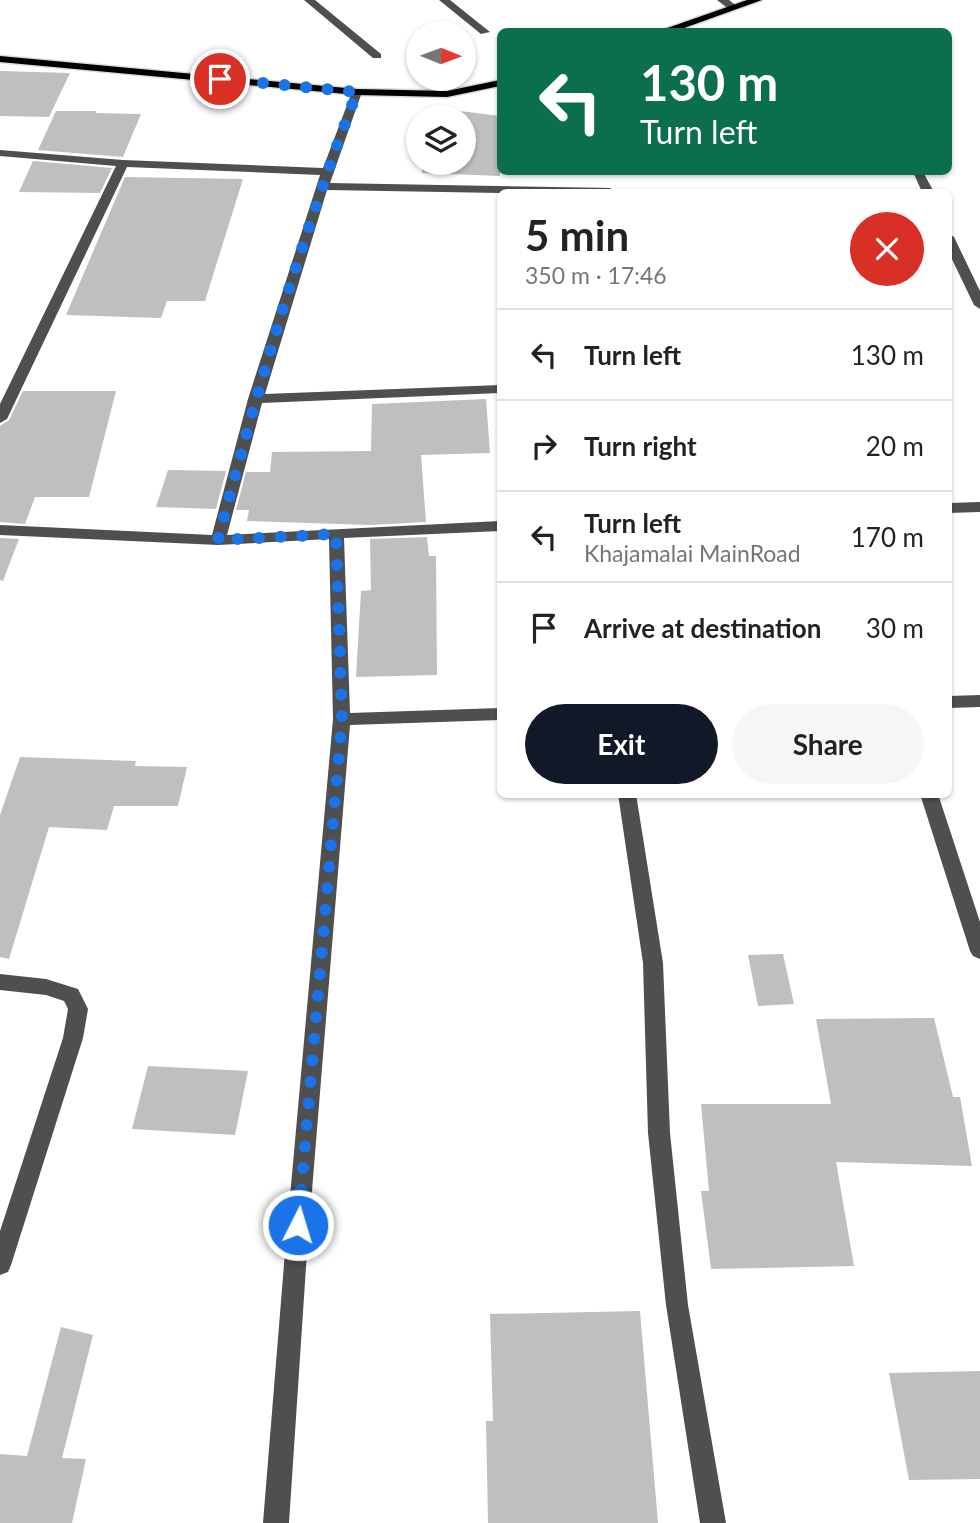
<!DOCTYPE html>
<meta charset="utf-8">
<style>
:root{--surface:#fff;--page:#f6f6f6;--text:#222;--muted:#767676;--line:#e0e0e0;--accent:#111827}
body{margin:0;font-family:Lato,sans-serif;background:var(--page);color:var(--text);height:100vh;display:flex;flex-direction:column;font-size:26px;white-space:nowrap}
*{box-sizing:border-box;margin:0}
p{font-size:23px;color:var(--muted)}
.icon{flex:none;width:38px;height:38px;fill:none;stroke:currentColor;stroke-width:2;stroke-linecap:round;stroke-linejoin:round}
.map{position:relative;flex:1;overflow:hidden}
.side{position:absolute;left:497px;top:189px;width:455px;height:609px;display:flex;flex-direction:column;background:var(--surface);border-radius:10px;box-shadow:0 2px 5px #0004}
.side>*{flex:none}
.hud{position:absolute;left:497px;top:28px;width:455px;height:147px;border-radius:10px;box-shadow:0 2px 5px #0004;background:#0b6e4f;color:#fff;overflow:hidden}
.needle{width:46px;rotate:91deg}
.controls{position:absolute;left:406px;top:21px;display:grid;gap:14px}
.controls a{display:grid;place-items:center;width:70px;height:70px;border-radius:50%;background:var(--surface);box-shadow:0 2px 5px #0004;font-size:35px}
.pin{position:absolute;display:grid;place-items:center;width:60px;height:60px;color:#fff;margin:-30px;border:4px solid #fff;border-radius:50%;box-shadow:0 2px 7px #0007}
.me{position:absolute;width:77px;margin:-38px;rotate:5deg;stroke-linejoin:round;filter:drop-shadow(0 0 5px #0008)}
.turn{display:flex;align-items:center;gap:24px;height:147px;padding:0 28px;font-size:32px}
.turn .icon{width:91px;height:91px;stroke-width:2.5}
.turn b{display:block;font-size:49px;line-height:60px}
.round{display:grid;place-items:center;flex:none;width:74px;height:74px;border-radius:37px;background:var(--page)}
.summary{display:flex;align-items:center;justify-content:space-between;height:119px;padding:0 28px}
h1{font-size:42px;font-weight:700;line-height:52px}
.primary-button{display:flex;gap:14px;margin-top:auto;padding:14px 28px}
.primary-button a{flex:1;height:80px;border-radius:42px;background:var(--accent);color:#fff;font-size:28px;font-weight:700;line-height:80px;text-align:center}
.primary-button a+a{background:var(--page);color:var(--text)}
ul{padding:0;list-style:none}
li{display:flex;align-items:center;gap:21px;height:91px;padding:0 28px;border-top:2px solid var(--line)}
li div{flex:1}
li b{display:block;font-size:26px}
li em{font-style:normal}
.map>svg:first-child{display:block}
.building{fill:#bfbfbf}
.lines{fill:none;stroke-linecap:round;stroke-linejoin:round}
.major-casing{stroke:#dbdbdb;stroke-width:3}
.minor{fill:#4f4f4f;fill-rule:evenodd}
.major{fill:#000;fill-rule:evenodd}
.route{stroke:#1a73e8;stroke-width:12;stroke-dasharray:0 21.6}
</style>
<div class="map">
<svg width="980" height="1523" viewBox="0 0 980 1523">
<rect width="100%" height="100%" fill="#fff"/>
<path class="building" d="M0,71l70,2 -21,44 -49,-1z
M444,109l56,7v60l-78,-3v-10h42v-46h-26z
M56,111h40v2l45,1 -18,43 -85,-7z
M33,161l79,7 -12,25 -81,-1z
M125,177l118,2 -38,122h-38l-6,17 -95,-3z
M23,391h93l-27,106h-54l-10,27 -25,-2v-96l9,-6z
M486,399l4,54 -69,2 5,67 -56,3 -123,-4 2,-11h-13l10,-38h24l2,-20 99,-1 1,-47z
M168,470l58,1 -10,38 -60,-2z
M427,537l2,19h7l1,119 -81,2 5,-86 10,-1 -1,-51z
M0,538l19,1 -16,42 -3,-1z
M20,757l116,4 -1,5 52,1 -9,39h-64l-7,24 -58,-3 -40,132 -9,-2v-142z
M783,954l11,50 -36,2 -10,-51z
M934,1018l19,79h7l12,69 -136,-4 18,104 -143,3 -10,-78h8l-8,-87h130l-15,-85z
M148,1066l100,5 -13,64 -103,-6z
M640,1311l18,212h-170l-2,-102h7l-3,-107z
M61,1327l32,8 -31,123 24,1 -14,64h-72v-69l27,2z
M980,1371v108l-71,1 -20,-107z"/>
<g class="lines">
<g class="major-casing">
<path id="major" d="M747,0h15l-89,32h-17z
M0,56l357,33 90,2 53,-11v6l-53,11 -90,-2 -357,-33z"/>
</g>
<path class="minor" d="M304,0h11l66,54v4h-8z
M439,0h11l40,32 -9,2z
M717,0h12l10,8 -9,2z
M357,89l5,3 -32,91 280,5 6,4 -116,1 -173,-3 -62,204 235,-9v8l-238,10 -35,132 273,-14v10l-156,7 6,175 150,-5v12l-150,5 -43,527 -18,271h-26l22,-271 48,-533 -4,-180 -111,6 -218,-10v-10l212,10 36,-136 72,-224 -193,-8 -120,252 -7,4v-19l116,-238 -116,-10v-6l123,10 200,8 29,-76z
M913,172h10l11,20h-12z
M948,233l6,4 26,54v18l-6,-4 -26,-54z
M980,502v10l-32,1v-10z
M980,695v12l-32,1v-12z
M618,794h18l27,169 7,170 18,172 38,218h-26l-34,-218 -18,-172 -5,-170z
M920,794h18l42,128v37l-7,-3 -3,-5z
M0,974l46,5 32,10 10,20 -5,29 -72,227 -3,7 -8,3v-44l63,-193 5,-29 -4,-8 -18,-6 -46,-5z"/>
<use href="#major" class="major"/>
</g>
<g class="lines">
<path class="route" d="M220,79l137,13c-56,146 -99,296 -139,448l118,-6 6,185 -44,506"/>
</g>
</svg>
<div class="controls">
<a><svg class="needle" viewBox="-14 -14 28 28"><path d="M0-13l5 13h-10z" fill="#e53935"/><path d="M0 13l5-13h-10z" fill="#767676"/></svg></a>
<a><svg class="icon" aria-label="layers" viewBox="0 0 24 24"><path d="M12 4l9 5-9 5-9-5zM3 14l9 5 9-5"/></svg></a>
</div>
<div class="pin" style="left:220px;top:79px;background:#d93025"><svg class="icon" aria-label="arrive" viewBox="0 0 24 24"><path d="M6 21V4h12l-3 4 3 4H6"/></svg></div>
<svg class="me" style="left:298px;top:1225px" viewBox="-20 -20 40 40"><circle r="17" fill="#1a73e8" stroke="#fff" stroke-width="3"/><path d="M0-11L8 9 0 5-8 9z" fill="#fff"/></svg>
<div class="hud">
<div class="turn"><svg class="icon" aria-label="left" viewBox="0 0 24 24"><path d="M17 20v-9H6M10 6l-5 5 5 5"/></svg><div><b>130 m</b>Turn left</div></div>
</div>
<section class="side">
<div class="summary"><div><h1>5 min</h1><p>350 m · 17:46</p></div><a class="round" style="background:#d93025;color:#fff"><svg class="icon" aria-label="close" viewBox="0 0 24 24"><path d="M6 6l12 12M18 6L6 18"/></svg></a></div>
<ul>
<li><svg class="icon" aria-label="left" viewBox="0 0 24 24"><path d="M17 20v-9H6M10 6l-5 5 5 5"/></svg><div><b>Turn left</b></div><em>130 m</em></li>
<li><svg class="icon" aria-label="right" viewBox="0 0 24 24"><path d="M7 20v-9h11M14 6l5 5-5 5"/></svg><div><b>Turn right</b></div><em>20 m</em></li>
<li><svg class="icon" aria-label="left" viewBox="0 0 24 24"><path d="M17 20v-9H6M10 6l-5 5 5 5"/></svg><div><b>Turn left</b><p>Khajamalai MainRoad</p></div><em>170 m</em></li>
<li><svg class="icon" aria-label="arrive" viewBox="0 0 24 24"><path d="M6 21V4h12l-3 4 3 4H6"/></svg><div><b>Arrive at destination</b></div><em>30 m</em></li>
</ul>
<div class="primary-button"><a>Exit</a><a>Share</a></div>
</section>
</div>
